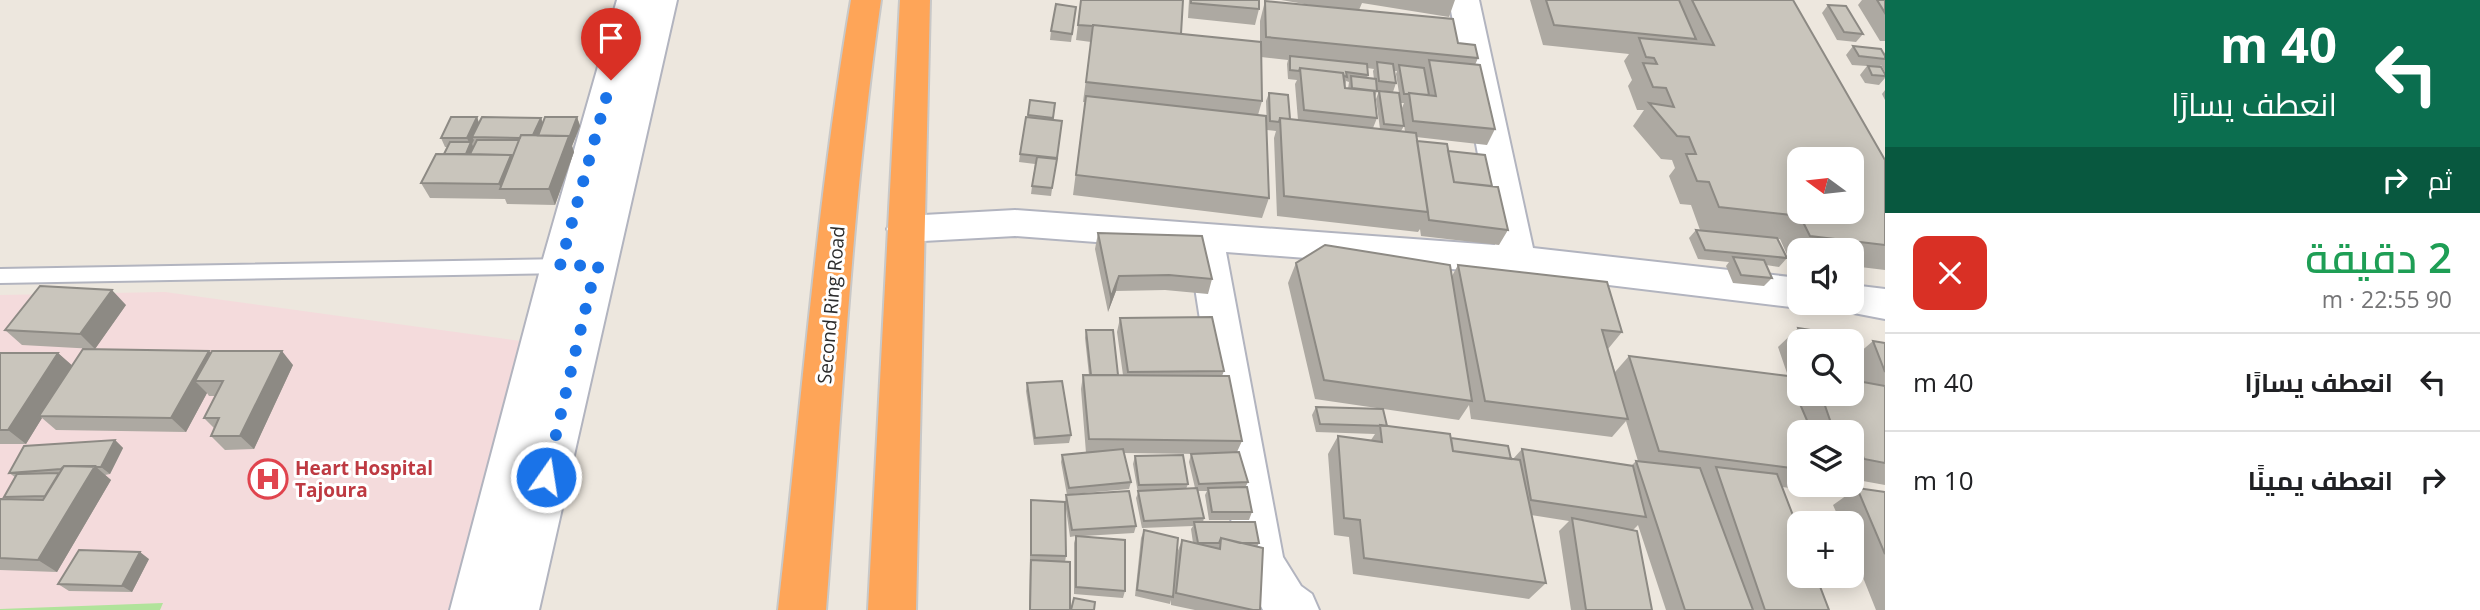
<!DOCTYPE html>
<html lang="ar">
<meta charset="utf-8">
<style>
:root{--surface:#fff;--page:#f2f2f2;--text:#202124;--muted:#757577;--line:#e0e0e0}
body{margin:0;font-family:"Open Sans",Cairo,sans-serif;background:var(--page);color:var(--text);direction:rtl;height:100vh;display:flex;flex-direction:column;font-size:26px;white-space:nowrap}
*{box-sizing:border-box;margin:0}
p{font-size:23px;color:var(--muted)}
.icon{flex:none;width:38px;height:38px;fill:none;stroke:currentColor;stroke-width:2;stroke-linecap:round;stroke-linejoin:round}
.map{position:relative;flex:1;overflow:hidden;direction:ltr}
.drawer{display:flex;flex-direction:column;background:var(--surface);width:595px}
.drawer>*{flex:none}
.top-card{background:#0b6e4f;color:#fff;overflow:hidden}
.needle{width:46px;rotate:285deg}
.fabs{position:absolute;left:1787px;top:147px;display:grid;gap:14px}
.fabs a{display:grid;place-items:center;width:77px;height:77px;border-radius:14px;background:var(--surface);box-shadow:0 4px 18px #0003;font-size:35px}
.pin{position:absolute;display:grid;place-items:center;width:60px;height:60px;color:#fff;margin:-72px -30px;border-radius:50% 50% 50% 0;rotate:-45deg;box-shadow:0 0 7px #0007}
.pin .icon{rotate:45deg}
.me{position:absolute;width:77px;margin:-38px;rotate:13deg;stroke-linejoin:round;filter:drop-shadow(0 0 5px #0008)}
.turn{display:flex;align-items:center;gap:24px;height:147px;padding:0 28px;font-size:32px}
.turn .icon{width:91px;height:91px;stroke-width:2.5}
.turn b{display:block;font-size:49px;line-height:60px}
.then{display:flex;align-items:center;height:66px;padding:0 28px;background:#0003;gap:14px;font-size:26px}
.round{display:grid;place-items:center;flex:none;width:74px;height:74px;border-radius:14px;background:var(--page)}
.summary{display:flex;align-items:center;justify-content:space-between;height:119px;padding:0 28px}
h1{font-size:42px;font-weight:600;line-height:52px;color:#1e9e55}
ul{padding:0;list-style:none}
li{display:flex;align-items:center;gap:21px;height:98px;padding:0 28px;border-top:2px solid var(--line)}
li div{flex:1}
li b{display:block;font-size:26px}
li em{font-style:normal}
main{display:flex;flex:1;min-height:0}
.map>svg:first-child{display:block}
.medical{fill:#f4dbdc}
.green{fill:#b1e39b}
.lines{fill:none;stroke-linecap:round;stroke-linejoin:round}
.lane-casing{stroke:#b2b4bf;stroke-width:4}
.street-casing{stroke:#b2b4bf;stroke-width:4}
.highway-casing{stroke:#c8c8c8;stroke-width:4}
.lane{fill:#fff;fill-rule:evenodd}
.street{fill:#fff;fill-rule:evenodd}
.highway{fill:#fea558;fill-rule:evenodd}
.wall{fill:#ada9a2;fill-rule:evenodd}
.shaded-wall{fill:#8d8a84}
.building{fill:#c9c5bc;stroke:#8d8a84;stroke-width:2;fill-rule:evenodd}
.route{stroke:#1a73e8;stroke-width:12;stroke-dasharray:0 21.6}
.labels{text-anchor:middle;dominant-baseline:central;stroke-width:6;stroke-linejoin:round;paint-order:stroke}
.street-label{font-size:19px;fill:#2c2c2c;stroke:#fff}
.health-label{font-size:19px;font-weight:bold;fill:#be3a42;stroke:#fff;text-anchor:start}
</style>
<main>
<section class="drawer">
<div class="top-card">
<div class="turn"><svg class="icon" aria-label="left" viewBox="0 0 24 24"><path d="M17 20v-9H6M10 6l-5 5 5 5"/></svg><div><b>40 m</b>انعطف يسارًا</div></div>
<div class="then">ثم<svg class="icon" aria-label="right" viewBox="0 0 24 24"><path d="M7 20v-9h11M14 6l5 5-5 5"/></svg></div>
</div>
<div class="summary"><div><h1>2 دقيقة</h1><p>90 m · 22:55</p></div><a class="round" style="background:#d93025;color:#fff"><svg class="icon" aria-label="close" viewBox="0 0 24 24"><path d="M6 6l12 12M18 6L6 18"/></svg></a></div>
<ul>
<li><svg class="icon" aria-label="left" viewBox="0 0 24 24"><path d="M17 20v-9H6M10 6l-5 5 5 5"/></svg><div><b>انعطف يسارًا</b></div><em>40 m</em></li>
<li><svg class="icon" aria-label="right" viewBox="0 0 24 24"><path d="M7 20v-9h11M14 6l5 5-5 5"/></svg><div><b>انعطف يمينًا</b></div><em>10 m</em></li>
</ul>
</section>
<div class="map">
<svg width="1885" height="610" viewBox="0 0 1885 610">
<rect width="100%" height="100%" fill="#ede7de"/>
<path class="medical" d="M165,292l407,56 -73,262h-499v-315z"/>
<path class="green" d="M163,603l-3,7h-160v-1z"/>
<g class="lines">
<g class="lane-casing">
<path id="lane" d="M566,259l7,2 2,5 -2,5 -7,2 -566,10v-14z"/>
</g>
<g class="street-casing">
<path id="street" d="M617,0h30l-75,293 75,-293h30l-138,610h-89l91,-344z
M1449,0h30l54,248 266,30v25h14l-14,5 -282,-34 -291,-22 57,305 18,29 11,8 7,16h-56l-25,-47 -49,-314 -174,-13 -110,6 -13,-4 -5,-9 5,-9 13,-4 110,-6 480,35z
M1852,285l33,4v30l-47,-9 -4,-7h18z"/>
</g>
<g class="highway-casing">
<path id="highway" d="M851,0h30c-29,200 -39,408 -55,610h-48c23,-202 39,-410 73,-610z
M900,0h30l-14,610h-48z"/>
</g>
<use href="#lane" class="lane"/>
<use href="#street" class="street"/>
<use href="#highway" class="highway"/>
</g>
<path class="wall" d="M1081,0l100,34 79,8v-21l5,-20 57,6 -41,-7h174l-6,17 -87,-14 -3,7 99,33 20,15 -3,7 20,64 -8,16 -71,-8 1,4 31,10 44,35 16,44 -9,15 -78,-9 -1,-7 -2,3 -141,-16 -3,-78 2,-7 -9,-1 -1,-29 3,-8 21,26 8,1 -3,-36 2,-4 -9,-1 -1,-15 1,-4 -27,-3 1,44 -4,14 11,83 -7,20 -189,-23 12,-93h-2l8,-60 -15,-2zM1367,68l7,1 -1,2 1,8 -7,-1 1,-3zM1394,71h3l-1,3 3,19 -20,-2 -3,8 4,30 -7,-1 4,-10 -2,-20 2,-8 16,2 3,-9zM1346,81l3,1 -1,7 -3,-1zM1400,103h4l-2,5 3,24 -4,-1 3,-5z
M1189,0h70v9l-4,16 -67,-7z
M1530,0h263l92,160v110l-33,-4v-16h-53v10l-10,-1 -9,-20h-2l9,19 -8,9 -13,-2 6,13 -8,8 -31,-3 -7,-17 3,-4 -31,-3 -9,-21 7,-8h4l-9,-25 -11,-1 -11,-28 6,-8 -3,-8 -11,-1 -28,-33 11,-16h-7l-9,-24 4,-6 -8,-19 5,-7 -86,-9z
M1862,0h23v41h-5l-22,-36z
M1828,5l35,29 -7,8 -19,-2 -15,-27z
M1076,7l-5,35 -21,-2 1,-9z
M1853,46l31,8 1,-2v20l-4,-7 -1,2 5,7v4l-6,7 -14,-2 -5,-8 7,-9 -15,-1 -6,-10z
M1885,90v10l-3,-6z
M1030,100l25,3 -2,17 9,1 -11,75 -20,-2 4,-30 -16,-2 1,-8 8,-37z
M477,117l2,6 62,-5 2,5 34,-6 3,9 -8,20 2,6 -19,53 -48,-1 -2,-5 -75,-1 -9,-15 23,-29 4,-7h-3l-4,-9z
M1098,233l114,46 -4,15 -43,-4 -49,1 -8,21 -13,-63z
M1296,263l156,13 6,-11 164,67 -14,17 7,23 14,-16 159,20 -10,-29 20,-19 39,13h-38v53h53l7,-13 -7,-22 21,-18 12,2v142l-33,-6v-47h-53v53h15l-8,5 -24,-3 47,123h-163l-28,-85 -5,5 19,80h-81l-12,-79 10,-10 -38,-6 15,68 -17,16 -176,-25 -4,-37 -15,-2 -6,-81 10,-18 33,4 4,-6 -59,-2 -4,-17 4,-8 71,19 64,13 60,20h2l9,-10 109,17 5,-5h2l-12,-40 -14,16 -141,-18 -2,-14 -10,15 -144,-21 -27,-116z
M126,305l-31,44 -73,-4 -17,-15z
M1120,318l104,53 -2,5 20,65 -5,11 11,30 -3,6 7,24 -3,8h-40l-4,-25 2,-4h-9l6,27 -1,4 56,21 -2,4 3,63h-65l-24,-5v-5l-1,4 -35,-8 6,-58 3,-8 33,23 5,-13 11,3 -2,-14 2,-3 -51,2 -6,-30 2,-5 -5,-29 2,-8 53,28 -2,5 9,-1 -6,-26 2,-8h9l-76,-1 7,29 -2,7 -56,5 63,32 -2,7 -51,3 42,55 -2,7 -49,-4v-51l2,-7 -6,1 -5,-35 1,-7h1l-6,-33 1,-7 24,-2 -5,-64 2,-14h6l-4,-37 1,-8 32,45h5l-6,-43z
M0,353h58l14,13 139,-13 82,12 -39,84 -29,1 -14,-14 3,-8 -10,-10 11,-22h-6l-2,-3 -21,39 -130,-2 -14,-12 -16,26h-26z
M1027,383l44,52 -2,8 -35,2 -8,-54z
M115,440l8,8 -13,26 -5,1 6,5 -54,92 -57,-2v-71h7l-3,-2 11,-20 -6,-4z
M1857,488l28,4v118h-9l-24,-60v-27h-11l-8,-18z
M1031,500l35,56 -1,6 5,48h-41z
M149,559l-17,33 -63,-1 -11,-7z"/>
<path class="shaded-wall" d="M477,117l3,9 -8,11 2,3 -2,4 3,7 -11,7 6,-13 -3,-7z
M577,117l3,9 -8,20 2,6 -19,53 -6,-16 20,-53z
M541,118l3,9 -7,11h-5z
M511,155l7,16 -17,18 -2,-5z
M1119,276l-3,15 -8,21 3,-15z
M112,290l14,15 -31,44 -15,-15z
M209,351l13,15 -27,15 12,12 -21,39 -15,-14z
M282,351l11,14 -39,84 -14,-13z
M58,353l16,14 -35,49 3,2 -16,26 -18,-14z
M115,440l8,8 -13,26 -9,-7z
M95,466l16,14 -54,92 -19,-12z
M140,552l9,7 -17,33 -10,-6z"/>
<path class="building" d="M1081,0h102l-2,34 -88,-9v1l-15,-1z
M1191,0h68v9l-68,-6z
M1546,0h133l17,39 -142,-14z
M1692,0h101l92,160v85l-75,-9 -10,-20 -81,-9 -10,-25 -12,-1 -11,-27h10l-7,-17 -12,-1 -28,-33 25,4 -8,-19 -13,-1 -10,-24 14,1 -3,-6 -8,-1 -7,-19 75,7zM1799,159h53v53h-53z
M1877,0h8v13z
M1265,1l188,18 5,24 17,2 3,13 -212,-21z
M1056,4l20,3 -4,27 -21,-3z
M1828,5l18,1 17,28 -19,-2z
M1093,25l168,17 1,59 -176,-19z
M1853,46l28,3 4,7v3l-26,-3z
M1290,56l77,8 1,11 -22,-3 1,5 -3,-1 -1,-3 -43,-5 -1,3 -9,-1z
M1429,60l51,5 15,64 -82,-8 -4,-28 27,3z
M1377,62l16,2 3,19 -17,-2z
M1399,65l25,3 5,27 -20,-2v1h-5z
M1868,66l13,1 4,7v2l-13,-1z
M1300,68l43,5 2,15 29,3 3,27 -73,-8z
M1351,76l25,3 1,12 -25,-3z
M1379,91l20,2 5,33 -20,-2z
M1269,93l19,2 2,24 -10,-1 -1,4 -9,-1z
M1086,96l180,20 3,82 -193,-23z
M1030,100l25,3 -2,15 -25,-3z
M451,117h26l-10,21h-26z
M482,117l59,1 -8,17h-12l-1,3 -48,-1z
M545,117h32l-8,21v-2h-31z
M1026,117l36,4 -5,37 -37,-4z
M1280,118l136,15 12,79 -144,-16z
M521,135l48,1 -20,53h-49z
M477,140h42l-7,18 -1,-3 -41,-1z
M1417,141l30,3 7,38 44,5 10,43 -79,-10z
M450,142h21l-5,12h-22z
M1448,151l37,4 7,31 -38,-4z
M436,154l75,1 -12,29 -78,-1z
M1037,157l20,2 -5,29 -20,-2z
M1696,230l81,8 10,20 -82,-8z
M1098,233l104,3 10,43 -43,-4 -50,1 -8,21z
M1325,245l125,20 22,136 -148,-21 -28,-117z
M1733,257l31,3 8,18 -31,-3z
M1458,265l149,17 15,50 -20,-2 26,89 -143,-18z
M40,286l72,4 -32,44 -75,-4z
M1212,317l12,54 -96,1 -8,-54z
M1798,328l37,6 2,7h-35z
M1086,330h27l5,45h-27z
M1873,341l12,2v29z
M83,349l126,2 -38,67 -132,-2z
M212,351h70l-42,85h-29l8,-18h-15l19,-37h-28z
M0,353h58l-50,77h-8z
M1629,356l159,20 24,56h-13v37l-140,-18z
M1083,375l146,1 13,65 -153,-2z
M1852,380l33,6v77l-21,-4 -11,-32 -22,-4 -10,-29h31z
M1062,381l9,54 -36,3 -8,-55z
M1316,407l67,2 4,17 -67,-2z
M1380,425l70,9 3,17 67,9 26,123 -182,-25 -4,-38 -16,-2 -6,-82 44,6z
M1451,438l57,8 3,13 -58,-8z
M115,440l-14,27 -37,-1 -3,3 -52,4 15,-27z
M1123,449l8,33 -62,6 -7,-33z
M1522,449l111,17 13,51 -115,-17z
M1239,452l9,30 -49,2 -8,-30z
M1183,455l5,29 -49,1 -4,-29z
M1636,461l64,7 53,142h-68z
M64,466h31l-57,94 -38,-2v-59l43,1z
M1716,467l61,7 22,57v45h17l13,34h-64z
M59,473l-14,23 -41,1 13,-23z
M1247,487l5,25h-40l-4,-24z
M1197,488l7,30 -60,3 -6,-30z
M1857,488l28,4v62z
M1129,491l7,35 -64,4 -6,-35z
M1031,500l34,2 1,54 -35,-1z
M1572,518l65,13 15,79h-66z
M1194,522h61l4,21h-19l-19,-5 -2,5h-21z
M1144,530l34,8 -5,59 -36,-7z
M1076,536l49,4v51l-49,-4z
M1221,538l42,10 -3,62h-7l-77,-17 6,-53 38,9z
M79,550l61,2 -18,34 -64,-2z
M1031,560l39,2v48h-40z
M1074,598l21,4 -1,8h-23z"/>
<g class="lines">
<path class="route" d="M546,477l44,-187 9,-25 -39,1 51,-186"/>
</g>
<defs>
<g id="hospital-ring" transform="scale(2.0125)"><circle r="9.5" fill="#fff" stroke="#e0444e" stroke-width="1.5"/><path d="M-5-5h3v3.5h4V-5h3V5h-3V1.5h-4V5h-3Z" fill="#e0444e"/></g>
</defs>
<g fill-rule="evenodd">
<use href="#hospital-ring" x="268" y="479"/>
</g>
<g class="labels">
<g class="street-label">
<text transform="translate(831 305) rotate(-85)">Second Ring Road</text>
</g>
<g class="health-label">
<text x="295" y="468">Heart Hospital<tspan x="295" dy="22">Tajoura</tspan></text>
</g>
</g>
</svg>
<div class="fabs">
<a><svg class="needle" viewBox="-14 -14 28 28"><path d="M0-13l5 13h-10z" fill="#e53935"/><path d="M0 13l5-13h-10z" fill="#757577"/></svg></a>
<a><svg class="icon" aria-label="sound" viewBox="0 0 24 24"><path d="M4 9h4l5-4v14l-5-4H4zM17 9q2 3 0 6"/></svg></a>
<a><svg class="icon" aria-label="search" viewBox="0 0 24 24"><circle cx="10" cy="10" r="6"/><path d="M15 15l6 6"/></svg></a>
<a><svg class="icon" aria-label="layers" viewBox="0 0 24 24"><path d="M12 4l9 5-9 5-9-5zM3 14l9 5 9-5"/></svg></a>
<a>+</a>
</div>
<div class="pin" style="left:611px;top:80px;background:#d93025"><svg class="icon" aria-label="arrive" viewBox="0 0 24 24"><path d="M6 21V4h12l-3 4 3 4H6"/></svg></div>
<svg class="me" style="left:546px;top:477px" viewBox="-20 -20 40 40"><circle r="17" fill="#1a73e8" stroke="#fff" stroke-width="3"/><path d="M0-11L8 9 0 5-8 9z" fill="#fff"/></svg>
</div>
</main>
